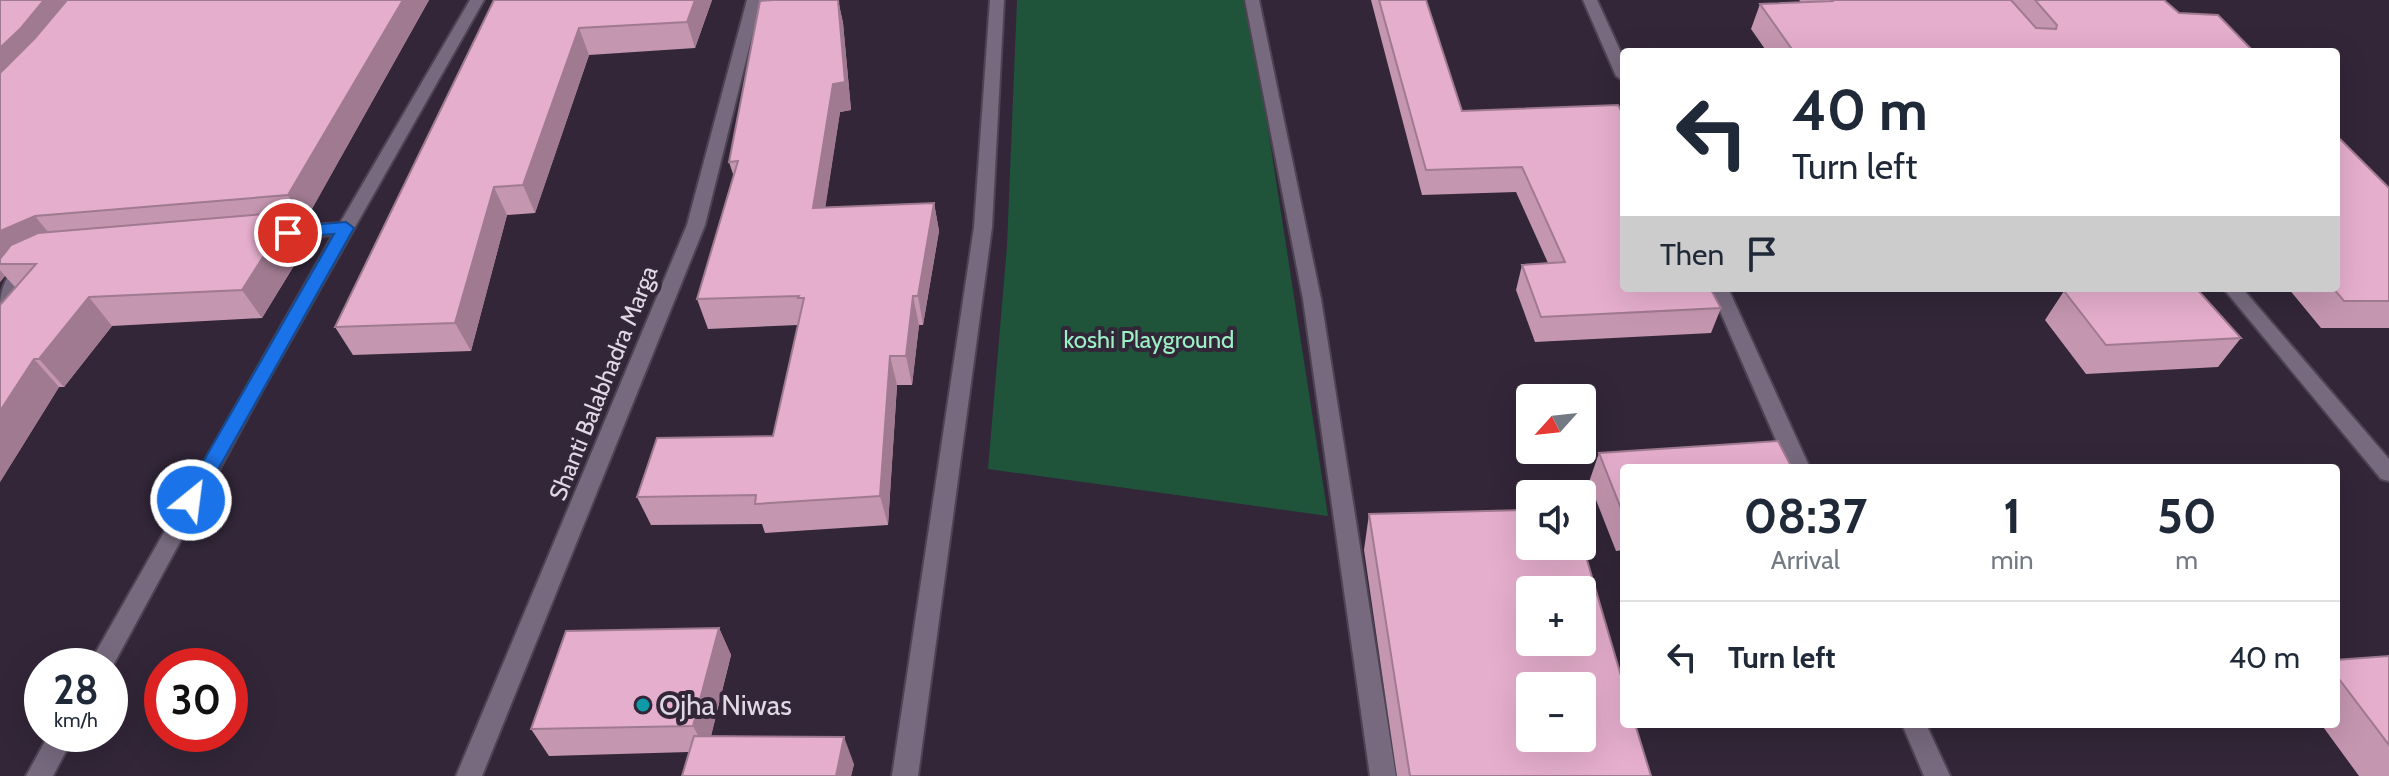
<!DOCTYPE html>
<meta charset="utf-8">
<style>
:root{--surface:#fff;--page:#f6f6f7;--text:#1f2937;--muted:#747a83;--line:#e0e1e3}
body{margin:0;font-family:Cabin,sans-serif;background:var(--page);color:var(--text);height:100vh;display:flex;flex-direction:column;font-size:30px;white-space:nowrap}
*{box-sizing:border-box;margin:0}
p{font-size:26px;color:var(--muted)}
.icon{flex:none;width:44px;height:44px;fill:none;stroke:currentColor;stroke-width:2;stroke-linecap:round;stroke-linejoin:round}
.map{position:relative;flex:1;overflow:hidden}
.sheet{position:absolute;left:1620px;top:464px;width:720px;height:264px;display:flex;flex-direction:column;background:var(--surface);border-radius:8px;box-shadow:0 8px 32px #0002}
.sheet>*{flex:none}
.banner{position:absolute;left:1620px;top:48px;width:720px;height:244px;border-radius:8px;box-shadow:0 8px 32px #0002;background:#fff;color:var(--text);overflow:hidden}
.needle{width:52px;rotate:243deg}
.fabs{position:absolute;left:1516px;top:384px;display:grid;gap:16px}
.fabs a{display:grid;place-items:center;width:80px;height:80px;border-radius:8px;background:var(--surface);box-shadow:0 8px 32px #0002;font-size:40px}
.speed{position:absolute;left:24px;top:648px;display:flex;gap:16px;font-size:40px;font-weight:700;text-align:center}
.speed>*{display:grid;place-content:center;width:104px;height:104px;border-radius:50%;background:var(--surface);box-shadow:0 8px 32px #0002;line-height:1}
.speed small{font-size:20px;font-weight:400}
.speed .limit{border:12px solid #d22;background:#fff;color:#111}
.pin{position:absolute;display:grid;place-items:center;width:68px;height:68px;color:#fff;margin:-34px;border:4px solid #fff;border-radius:50%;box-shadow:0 2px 8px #0007}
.me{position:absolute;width:88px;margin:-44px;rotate:29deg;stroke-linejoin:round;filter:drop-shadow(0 0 6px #0008)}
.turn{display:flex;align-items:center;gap:28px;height:168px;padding:0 40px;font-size:36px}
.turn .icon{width:104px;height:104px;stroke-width:2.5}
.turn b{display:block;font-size:56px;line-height:68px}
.then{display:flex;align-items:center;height:76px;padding:0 40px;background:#0003;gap:16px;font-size:30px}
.eta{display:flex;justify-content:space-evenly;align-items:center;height:136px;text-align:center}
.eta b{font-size:48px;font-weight:700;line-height:56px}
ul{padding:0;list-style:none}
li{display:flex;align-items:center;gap:24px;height:112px;padding:0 40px;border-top:2px solid var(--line)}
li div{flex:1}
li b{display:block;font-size:30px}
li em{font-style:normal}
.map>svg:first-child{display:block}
.green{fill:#1f543b}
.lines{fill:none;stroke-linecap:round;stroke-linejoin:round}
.street-casing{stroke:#4d4352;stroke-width:4}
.street{fill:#77697e;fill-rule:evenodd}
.wall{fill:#c596b0}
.shaded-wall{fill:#a07a90}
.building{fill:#e5aecd;stroke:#a07a90;stroke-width:2;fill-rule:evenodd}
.route{fill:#1a73e8;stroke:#114b97;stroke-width:2}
.culture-dot{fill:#0f9aa8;stroke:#322638;stroke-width:3}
.labels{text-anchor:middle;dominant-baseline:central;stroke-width:8;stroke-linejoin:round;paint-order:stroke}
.park-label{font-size:24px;fill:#9bf1c4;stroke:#322638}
.street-label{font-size:24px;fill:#e0d8e4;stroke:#322638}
.near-poi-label{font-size:28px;fill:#e0d8e4;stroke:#322638;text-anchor:start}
</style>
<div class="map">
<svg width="2389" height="776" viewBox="0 0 2389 776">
<rect width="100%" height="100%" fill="#322638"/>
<path class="green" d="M1017,0h231l80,516 -340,-47 19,-223z"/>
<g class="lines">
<g class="street-casing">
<path id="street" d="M470,0h14l-221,389 -153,282v-5h-22l245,-431 -61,5 -9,-6 9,-6 68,-5z
M747,0h14l-56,225 -223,551h-26l231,-551z
M990,0h14l-12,227 -74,549h-26l82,-549z
M1245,0h14l62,299 75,477h-26l-67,-477z
M1583,0h14l27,59v22l-8,-5z
M28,260l9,6 -30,38 -7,2c0,-18 9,-40 28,-46z
M1710,288h18l82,180h-22z
M2223,288h19l147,171v22l-8,-2z
M1902,724h24l24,52h-26z
M49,734h26l-22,42h-27z"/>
</g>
<use href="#street" class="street"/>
</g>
<path class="wall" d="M0,0h429l-125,223 -12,1 14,22 -44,72 -150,8 -48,61h-5l-59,95 15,-195 -10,-11 -5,6z
M494,0h218l-17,48 -106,7 -54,158 -28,2 -36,136 -118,4 -18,-28z
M838,0l5,23 8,87 -11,2 -15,95 109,-4 5,28 -16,94h-4l-7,60h-15l-9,140 -123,8 -3,-9 -111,1 -14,-28 136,-61 25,-111 -90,4 -11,-30 37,-122 -5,-15z
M1371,0h55l36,111 156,-6 6,183 97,20 -10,25 -176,9 -19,-52 6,-25 26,-2 -32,-71 -94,3z
M1799,0h365l15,13 75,39h-487l-16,-23 9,-25 41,-2z
M2389,188v140h-68l-33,-40h48z
M2064,291l177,47 -23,29 -132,7 -41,-54z
M1599,453l25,15v82l-8,1 -27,-69z
M1369,514l282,262h-254l-33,-226z
M719,628l12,27 -20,81 143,28 -3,12h-169l7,-24 -140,4 -18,-27z
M2389,656v120h-30l-38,-52h15v-64z"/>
<path class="shaded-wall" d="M44,0h38l-82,94v-46z
M403,0h26l-125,223 -16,-28z
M695,0h17l-17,48 -8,-26z
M838,0l5,23 8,87 -11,2 -19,124 -8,-28 20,-124z
M579,28l10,27 -54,158 -12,-28z
M494,187l13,28 -36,136 -16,-28z
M934,203l5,28 -16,94 -5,-29z
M276,213l8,12 4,-7 18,28 -44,72 -20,-28z
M35,216l22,27 -57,21v-33z
M0,270l5,6 -5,6z
M913,296l6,29 -7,60 -6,-29z
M89,297l23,29 -48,61 -25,-28z
M890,356l7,29 -9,140 -8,-29z
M34,359l25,28 -59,95v-71z
M719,628l12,27 -24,97 -14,-26z
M844,737l10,27 -3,12h-15z"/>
<path class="building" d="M0,0h44l-23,28 -21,20z
M67,0h336l-115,195 -253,21 -35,15v-158l35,-35z
M494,0h201l-8,22 -108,6 -56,157 -29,2 -39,136 -120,4z
M773,0h65l7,82 -12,2 -20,124 121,-5 -16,93h-5l-7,60h-16l-10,140 -125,8 1,-9 -119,2 20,-59 116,-2 31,-138h-6l1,-2 -102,3 41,-138 -9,1 31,-161z
M1379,0h47l36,111 156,-6 6,11v172h86l11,20 -180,9 -19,-52 43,-3 -43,-95 -96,3z
M1831,0h180l25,28 20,1 1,-4 -22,-25h129l15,13 39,2 36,37h-460l-34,-48 72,-3z
M2336,135l53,53v113h-45l-11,-13h3z
M276,213l-3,6 15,-1 -46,72 -153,7 -50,62h-5l-34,52v-106l36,-41h-36v-5l11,-14 27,-12z
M2125,288h71l45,50 -135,7 -42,-54z
M1778,441l14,27h-168v48l-25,-63z
M1530,510v36h52v-3l42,143v38h11l16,52h-241l-41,-262zM1530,590h52v52h-52zM1530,686h52v52h-52z
M719,628l-26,98 -162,3 35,-98z
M2389,656v89l-53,-70v-15z
M694,736l150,1 -8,39h-154z"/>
<path class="route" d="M346,222l8,6 -156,277h-14l-2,-5 2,-5 150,-261 -46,4 -8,-5 8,-6z"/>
<circle class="culture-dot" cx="643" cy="705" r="8"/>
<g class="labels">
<g class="park-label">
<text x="1149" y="339">koshi Playground</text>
</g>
<g class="street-label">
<text transform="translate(603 383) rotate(-68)">Shanti Balabhadra Marga</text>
</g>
<g class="near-poi-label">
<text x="659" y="705">Ojha Niwas</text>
</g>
</g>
</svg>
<div class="fabs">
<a><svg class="needle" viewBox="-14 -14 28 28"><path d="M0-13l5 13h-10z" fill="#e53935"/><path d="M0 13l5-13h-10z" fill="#747a83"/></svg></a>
<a><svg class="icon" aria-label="sound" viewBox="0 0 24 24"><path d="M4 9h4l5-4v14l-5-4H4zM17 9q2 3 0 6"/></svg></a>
<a>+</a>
<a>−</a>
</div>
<div class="speed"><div>28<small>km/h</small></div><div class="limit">30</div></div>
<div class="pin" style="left:288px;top:233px;background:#d93025"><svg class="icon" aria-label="arrive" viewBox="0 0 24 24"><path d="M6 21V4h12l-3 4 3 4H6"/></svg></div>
<svg class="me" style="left:191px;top:500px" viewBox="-20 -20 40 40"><circle r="17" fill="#1a73e8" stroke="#fff" stroke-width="3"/><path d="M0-11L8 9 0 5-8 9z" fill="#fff"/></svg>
<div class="banner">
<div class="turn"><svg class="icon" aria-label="left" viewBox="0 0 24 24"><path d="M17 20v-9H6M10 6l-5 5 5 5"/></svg><div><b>40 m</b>Turn left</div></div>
<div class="then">Then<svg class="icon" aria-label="arrive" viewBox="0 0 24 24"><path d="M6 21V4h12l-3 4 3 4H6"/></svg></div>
</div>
<section class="sheet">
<div class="eta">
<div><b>08:37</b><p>Arrival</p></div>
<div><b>1</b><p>min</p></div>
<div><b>50</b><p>m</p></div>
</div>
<ul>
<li><svg class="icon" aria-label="left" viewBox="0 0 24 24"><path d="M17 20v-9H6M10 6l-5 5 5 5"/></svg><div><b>Turn left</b></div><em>40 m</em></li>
</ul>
</section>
</div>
